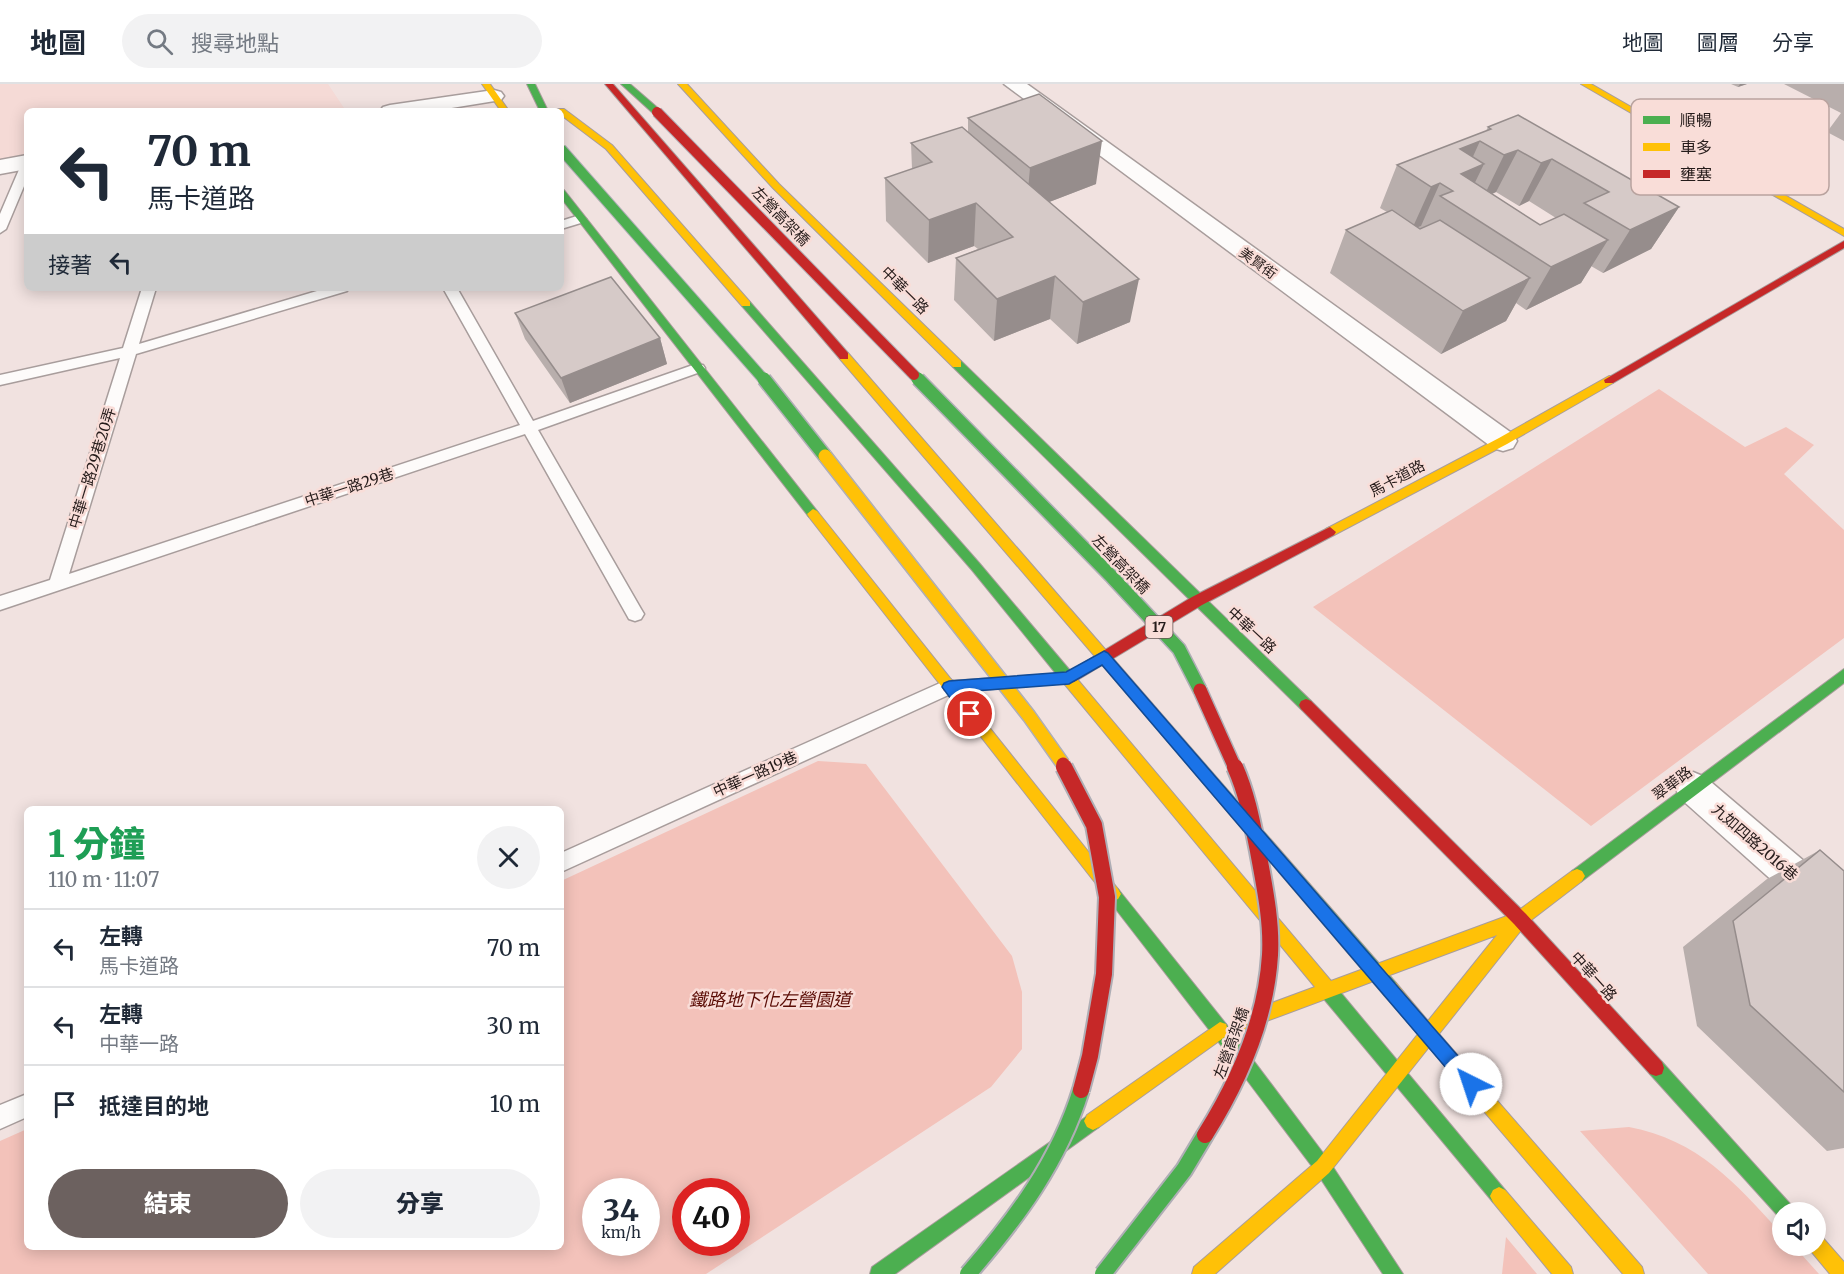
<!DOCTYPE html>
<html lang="zh-TW">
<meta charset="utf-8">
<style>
:root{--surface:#fff;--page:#f2f2f3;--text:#1f2937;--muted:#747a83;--line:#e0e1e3;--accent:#6c615f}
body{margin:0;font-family:Merriweather,"Noto Sans TC",serif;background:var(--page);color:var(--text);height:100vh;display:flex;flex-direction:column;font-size:22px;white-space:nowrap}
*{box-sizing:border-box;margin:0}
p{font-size:20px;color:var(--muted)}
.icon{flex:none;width:33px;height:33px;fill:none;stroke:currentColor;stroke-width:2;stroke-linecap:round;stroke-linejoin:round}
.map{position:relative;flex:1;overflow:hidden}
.details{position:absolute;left:24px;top:722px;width:540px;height:444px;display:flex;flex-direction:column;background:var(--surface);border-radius:9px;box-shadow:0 3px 15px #0003}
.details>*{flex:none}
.banner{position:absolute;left:24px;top:24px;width:540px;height:183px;border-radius:9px;box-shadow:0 3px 15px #0003;background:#fff;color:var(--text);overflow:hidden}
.buttons{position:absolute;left:1772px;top:1118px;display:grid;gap:12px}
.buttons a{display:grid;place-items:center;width:54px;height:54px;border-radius:50%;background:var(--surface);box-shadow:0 3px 15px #0003;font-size:30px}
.speed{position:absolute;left:582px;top:1094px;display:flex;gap:12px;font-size:30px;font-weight:700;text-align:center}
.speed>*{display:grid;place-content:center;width:78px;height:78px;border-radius:50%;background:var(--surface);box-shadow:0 3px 15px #0003;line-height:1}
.speed small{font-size:15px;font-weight:400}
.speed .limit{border:9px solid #d22;background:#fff;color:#111}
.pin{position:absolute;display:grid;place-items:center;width:51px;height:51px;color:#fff;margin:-26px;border:3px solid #fff;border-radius:50%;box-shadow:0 2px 6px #0007}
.me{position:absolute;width:66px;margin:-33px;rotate:319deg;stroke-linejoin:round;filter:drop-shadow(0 0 4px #0008)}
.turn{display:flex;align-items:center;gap:21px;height:126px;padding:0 24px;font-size:27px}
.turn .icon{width:78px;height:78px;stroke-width:2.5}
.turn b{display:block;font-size:42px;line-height:51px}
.then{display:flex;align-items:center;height:57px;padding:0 24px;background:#0003;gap:12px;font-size:22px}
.round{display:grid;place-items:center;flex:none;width:63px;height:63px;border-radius:32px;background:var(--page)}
.summary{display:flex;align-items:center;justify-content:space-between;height:102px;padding:0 24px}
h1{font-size:36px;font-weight:800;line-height:45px;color:#1e9e55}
.cta{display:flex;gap:12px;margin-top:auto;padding:12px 24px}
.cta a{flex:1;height:69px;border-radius:36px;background:var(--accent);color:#fff;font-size:24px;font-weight:800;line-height:69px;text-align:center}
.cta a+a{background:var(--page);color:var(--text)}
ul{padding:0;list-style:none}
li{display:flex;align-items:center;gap:18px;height:78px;padding:0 24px;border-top:2px solid var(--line)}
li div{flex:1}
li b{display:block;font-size:22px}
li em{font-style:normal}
header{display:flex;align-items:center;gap:36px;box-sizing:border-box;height:84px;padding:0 30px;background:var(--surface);border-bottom:2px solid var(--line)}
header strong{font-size:28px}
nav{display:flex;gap:33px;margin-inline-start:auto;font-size:21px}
.search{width:420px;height:54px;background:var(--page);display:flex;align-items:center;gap:15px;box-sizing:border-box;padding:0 21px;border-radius:33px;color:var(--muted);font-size:22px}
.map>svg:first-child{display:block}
.built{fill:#f5dad6}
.green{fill:#f3c2ba;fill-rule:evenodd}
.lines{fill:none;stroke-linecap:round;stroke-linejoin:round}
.lane-casing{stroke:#a89d9c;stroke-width:3}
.street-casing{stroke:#a89d9c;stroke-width:3}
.fast-casing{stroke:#a89d9c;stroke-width:2}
.slow-casing{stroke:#a89d9c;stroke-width:2}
.jam-casing{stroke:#a89d9c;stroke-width:2}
.lane{fill:#fdfbfa;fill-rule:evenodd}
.street{fill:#fdfbfa;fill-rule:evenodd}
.fast{fill:#4caf50;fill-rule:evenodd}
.slow{fill:#ffc107;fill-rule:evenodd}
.jam{fill:#c62828;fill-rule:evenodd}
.fast-bridge-far2-casing{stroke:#afaeb5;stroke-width:12;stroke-linecap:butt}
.fast-bridge-far1-casing{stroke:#afaeb5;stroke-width:16;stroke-linecap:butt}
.fast-bridge-casing{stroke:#afaeb5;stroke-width:20;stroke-linecap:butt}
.slow-bridge-casing{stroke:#afaeb5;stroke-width:16;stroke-linecap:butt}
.jam-bridge-far2-casing{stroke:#afaeb5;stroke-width:12;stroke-linecap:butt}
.jam-bridge-far1-casing{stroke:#afaeb5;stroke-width:16;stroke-linecap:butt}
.jam-bridge-casing{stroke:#afaeb5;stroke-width:20;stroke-linecap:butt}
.fast-bridge-far2{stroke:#4caf50;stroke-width:10}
.fast-bridge-far1{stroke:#4caf50;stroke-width:13}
.fast-bridge{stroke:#4caf50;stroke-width:16}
.slow-bridge{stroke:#ffc107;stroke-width:13}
.jam-bridge-far2{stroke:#c62828;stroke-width:10}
.jam-bridge-far1{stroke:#c62828;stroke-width:13}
.jam-bridge{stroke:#c62828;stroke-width:16}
.wall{fill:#b8aeac;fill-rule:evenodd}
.shaded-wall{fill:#968d8c}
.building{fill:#d6cac8;stroke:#968d8c;stroke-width:1.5}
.route{fill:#1a73e8;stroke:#114b97;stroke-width:1.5}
.labels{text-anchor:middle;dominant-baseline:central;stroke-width:5;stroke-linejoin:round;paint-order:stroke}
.far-street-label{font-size:14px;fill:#251b1a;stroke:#f9ddd8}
.shield{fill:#f9ddd8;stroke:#655553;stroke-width:1.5}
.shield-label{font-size:14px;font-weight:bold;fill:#251b1a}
.street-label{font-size:15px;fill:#251b1a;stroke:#f9ddd8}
.near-park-label{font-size:18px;font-style:italic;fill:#5b0d06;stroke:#f9ddd8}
.key{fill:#f9ddd8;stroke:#b9a39f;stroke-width:1.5}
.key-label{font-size:16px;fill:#251b1a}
</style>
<header>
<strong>地圖</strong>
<div class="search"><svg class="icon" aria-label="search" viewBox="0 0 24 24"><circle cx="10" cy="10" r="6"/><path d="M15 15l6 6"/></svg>搜尋地點</div>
<nav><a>地圖</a><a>圖層</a><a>分享</a></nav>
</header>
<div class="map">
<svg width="1844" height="1190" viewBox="0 0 1844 1190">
<rect width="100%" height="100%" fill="#f1e2e0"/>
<path class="built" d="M0,0h328l18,27h-319v55l-27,3z"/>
<path class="green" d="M1659,305l86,58 41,-20 28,18 -30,29 60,56v108l-253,188 -278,-219z
M818,677l48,3 146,192 10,36v57l-31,38 -285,187h-706v-133l27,-12v117h534v-365zM596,1107h50v51h-50zM686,1107h50v51h-50z
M1629,1043c70,13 107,57 153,107v11h11l26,29h-111l-128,-143z
M1506,1153l31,37h-35z"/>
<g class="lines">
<g class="lane-casing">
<path id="lane" d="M27,77v18l-21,50 -6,4v-19l21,-49z
M580,131l6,4 -2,3 -23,7v-8z
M142,204h14l-17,56 188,-56h22l-2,3 -211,63 -67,220 451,-149 -77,-137h14l76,133 160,-56h10l2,3 -2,3 -165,59 103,179 3,5 -3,5 -6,2 -6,-2 -104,-185 -525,176v-14l50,-16 70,-222 -120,27v-10l123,-27z
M949,595l6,3 3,5 -3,5 -394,180v-19z
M27,1010v23l-27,12v-24z"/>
</g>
<g class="street-casing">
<path id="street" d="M1004,0h23l486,350 4,7 -4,7 -10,3 -10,-3z
M494,6l7,2 3,4 -3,4 -68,11h-53l3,-4 7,-2z
M27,71v14l-27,5v-14z
M1693,688l12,5 139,118v43l-13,-5 -150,-134 -6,-11 6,-11z"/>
</g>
<g class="fast-casing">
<path id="fast" d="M527,0h8l13,27h-8z
M621,0h9l30,26v4h-6z
M561,105l3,1 253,321 2,3 -2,3h-8l-248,-319z
M746,217l4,1 230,262 92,109 2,4 -2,4h-10l-90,-111 -230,-264v-4z
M957,276l4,1 350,340 2,4 -2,4 -5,2 -5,-2 -348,-342 -1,-3z
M1844,585v14l-262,198 -5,2 -5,-2 -3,-5 3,-5z
M1151,622l5,2 240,275 2,6 -2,6 -6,2 -6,-2 -238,-279 -2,-4 2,-4z
M1113,803l5,2 108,135 103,137 74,113h-20l-66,-101 -103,-137 -106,-137 -3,-5 3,-5z
M1325,895l6,2 174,209 3,6 -3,6 -6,3 -6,-3 -174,-209 -2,-6 2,-6z
M1656,976l6,2 130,144 3,6h-13v7l-2,-1 -130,-144 -2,-6 2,-6z
M1093,1028l6,3 3,6 -3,6 -204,147h-25l2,-7z"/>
</g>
<g class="slow-casing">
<path id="slow" d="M482,0h8l19,27h-8z
M678,0h9l92,100 182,177v6h-8l-180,-179z
M1581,0h10l253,145v7z
M558,25h6l48,36 138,157v4h-8l-136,-157 -45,-34v-4h-4z
M844,268l4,1 308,355 2,4 -2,4 -5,2 -5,-2 -306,-357 -1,-3z
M1609,292l4,1v6l-106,61 -173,91h-8l-2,-3 2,-3 173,-91z
M813,425l4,2 301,378 3,5 -3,5 -5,2 -5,-2 -299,-382 -2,-3z
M1067,587l5,2 259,308 184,-68 57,-42 5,-2 5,2 3,5 -3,5 -56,43 -87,110 203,233 2,7h-21l-194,-227 -100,126 -114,101h-23l2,-7 123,-106 101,-127 -34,-39 -2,-6 2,-6 6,-2 6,2 32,38 69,-86 -257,96 -6,-2 -2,-6 2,-6 81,-30 -253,-306 -2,-4 2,-4z
M1220,938l6,2 2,6 -2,6 -127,91 -6,3 -6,-3 -3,-6 3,-6z
M1499,1103l6,3 66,77 2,7h-21l-59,-72 -3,-6 3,-6z
M1815,1151l7,2 22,25v12h-14l-24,-29h9z"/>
</g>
<g class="jam-casing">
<path id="jam" d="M605,0h8l235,269v6h-8z
M1844,157v7l-231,135h-8l-1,-3z
M1330,443l6,5 -2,3 -132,70 -128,77 -125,11 -5,-2 -2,-4 2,-4 5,-2 118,-8 125,-76z
M1306,615l5,2 215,213 136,148 2,6 -2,6 -6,2 -6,-2 -136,-150 -213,-215 -2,-4 2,-4z"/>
</g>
<use href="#lane" class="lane"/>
<use href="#street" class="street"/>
<use href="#fast" class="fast"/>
<use href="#slow" class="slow"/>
<use href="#jam" class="jam"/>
<g class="fast-bridge-far2-casing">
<path id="fast-bridge-far2" d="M561,65l204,232
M914,291l6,6"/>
</g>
<g class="fast-bridge-far1-casing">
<path id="fast-bridge-far1" d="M764,295l61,77
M918,295l194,198 67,72 21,41"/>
</g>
<g class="fast-bridge-casing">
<path id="fast-bridge" d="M968,1190c49,-56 91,-113 113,-184
M1103,1190l81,-104 21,-35"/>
</g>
<g class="slow-bridge-casing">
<path id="slow-bridge" d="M825,372l204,260 34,48"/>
</g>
<g class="jam-bridge-far2-casing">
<path id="jam-bridge-far2" d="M657,28l257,263"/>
</g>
<g class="jam-bridge-far1-casing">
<path id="jam-bridge-far1" d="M1200,606l35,78
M1063,680l2,4"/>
</g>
<g class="jam-bridge-casing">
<path id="jam-bridge" d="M1064,683l30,58 13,72 -3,77 -14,82 -9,34
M1205,1051c34,-54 61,-114 65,-180 2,-34 -6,-71 -12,-104 -6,-30 -11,-57 -23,-84"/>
</g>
<use href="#fast-bridge-far2" class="fast-bridge-far2"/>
<use href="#fast-bridge-far1" class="fast-bridge-far1"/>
<use href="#fast-bridge" class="fast-bridge"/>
<use href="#slow-bridge" class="slow-bridge"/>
<use href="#jam-bridge-far2" class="jam-bridge-far2"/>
<use href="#jam-bridge-far1" class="jam-bridge-far1"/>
<use href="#jam-bridge" class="jam-bridge"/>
</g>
<path class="wall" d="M1731,0h16l-9,3z
M1784,0h60v57l-17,-9 14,-19z
M968,34l128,66 -47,18 81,120 -53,22 -27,-25 -56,22 -40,-41 2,-42 22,-9 -4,-3 -46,17 -42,-42 -1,-43 27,-9 -1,-26 57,-11z
M1488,43l191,80 -28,42 -48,24 -12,-7 -10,17 -55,27 -10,-7 -10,18 -65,33 -111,-81 16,-43 41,-18 -7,-4 17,-43 89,-34zM1496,108l23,14 10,-5 27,17 -16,7 -48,-31z
M515,229l145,25 7,26 -97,39 -45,-64z
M1820,766l24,21v277l-17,3 -130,-125 -14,-79 84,-68z"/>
<path class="shaded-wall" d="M1740,0h7l-9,3z
M1102,57l-6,43 -70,27 4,-43z
M1480,57l-14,31 18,-8 -21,43 -7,-21 4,-37z
M1518,66l-22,42 -13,6 21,-43z
M1552,75l-23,42 -10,5 22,-43z
M1440,99l-19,43 -9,3 19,-42z
M976,119l-2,43 -46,17 1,-43z
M1679,123l-28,42 -48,24 27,-43z
M1608,156l-27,43 -55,27 25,-43z
M1055,192l-5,43 -56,22 3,-42z
M1530,194l-24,43 -65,33 22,-43z
M1139,195l-9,43 -53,22 6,-42z
M660,254l7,26 -97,39 -9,-25z"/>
<path class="building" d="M1039,10l63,47 -72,27 -62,-50z
M1518,31l161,92 -49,23 -46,-27 25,-11 -57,-33 -11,4 -23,-13 -14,5 -24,-14 -20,8 24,15 -23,10 79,51 24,-11 44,26 -57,27 -111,-71 13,-5 -13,-8 -9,4 -34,-22 94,-36 -3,-2z
M962,43l177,152 -56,23 -28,-26 -58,23 -41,-41 57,-21 -37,-34 -47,17 -44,-42 47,-16 -21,-19z
M1392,126l28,19 20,-9 90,58 -67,33 -117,-81z
M611,193l49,61 -99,40 -46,-65z
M1820,766l24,21v221l-94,-87 -17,-84z"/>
<path class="route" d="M1104,567l4,2 369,425 2,6 -2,6 -6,2 -6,-2 -363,-425 -33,19 -108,8 16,22 -2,4h-10l-23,-31 2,-4 5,-2 117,-9z"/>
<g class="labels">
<g class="far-street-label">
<text transform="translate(1258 179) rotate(36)">美賢街</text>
</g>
<rect class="shield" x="1145.5" y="532" width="27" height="22" rx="4.5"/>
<g class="shield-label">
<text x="1159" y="543">17</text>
</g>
<g class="street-label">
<text transform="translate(781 132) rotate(46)">左營高架橋</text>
<text transform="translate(905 206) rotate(45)">中華一路</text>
<text transform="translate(92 384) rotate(-73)">中華一路29巷20弄</text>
<text transform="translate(1397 394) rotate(-28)">馬卡道路</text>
<text transform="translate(349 403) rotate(-18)">中華一路29巷</text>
<text transform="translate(1121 480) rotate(46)">左營高架橋</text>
<text transform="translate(1252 546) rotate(43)">中華一路</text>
<text transform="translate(755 690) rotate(-24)">中華一路19巷</text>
<text transform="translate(1672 699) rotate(-37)">翠華路</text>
<text transform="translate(1755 758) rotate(41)">九如四路2016巷</text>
<text transform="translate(1594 892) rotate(48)">中華一路</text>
<text transform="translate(1231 959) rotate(-70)">左營高架橋</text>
</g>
<g class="near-park-label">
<text x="770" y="915">鐵路地下化左營園道</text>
</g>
</g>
<rect x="1631" y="15" width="198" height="96" rx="9" class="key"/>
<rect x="1643" y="32" width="27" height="8" fill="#4caf50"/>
<rect x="1643" y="59" width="27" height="8" fill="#ffc107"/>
<rect x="1643" y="86" width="27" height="8" fill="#c62828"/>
<g class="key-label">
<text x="1680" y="42">順暢</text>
<text x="1680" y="69">車多</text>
<text x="1680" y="96">壅塞</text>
</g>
</svg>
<div class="buttons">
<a><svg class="icon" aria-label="sound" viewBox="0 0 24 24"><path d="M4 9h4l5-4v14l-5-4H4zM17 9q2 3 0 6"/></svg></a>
</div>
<div class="speed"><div>34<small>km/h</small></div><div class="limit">40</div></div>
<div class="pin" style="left:970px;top:630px;background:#d93025"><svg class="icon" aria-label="arrive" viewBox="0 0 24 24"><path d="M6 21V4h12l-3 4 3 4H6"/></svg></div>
<svg class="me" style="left:1471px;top:1000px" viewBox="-20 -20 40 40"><circle r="19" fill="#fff"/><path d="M0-13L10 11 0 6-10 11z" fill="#1a73e8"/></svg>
<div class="banner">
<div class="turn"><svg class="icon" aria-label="left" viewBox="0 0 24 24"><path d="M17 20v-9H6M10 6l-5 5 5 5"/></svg><div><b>70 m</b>馬卡道路</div></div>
<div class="then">接著<svg class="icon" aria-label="left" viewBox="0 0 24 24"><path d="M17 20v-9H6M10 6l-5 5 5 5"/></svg></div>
</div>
<section class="details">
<div class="summary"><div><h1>1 分鐘</h1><p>110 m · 11:07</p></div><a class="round"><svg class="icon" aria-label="close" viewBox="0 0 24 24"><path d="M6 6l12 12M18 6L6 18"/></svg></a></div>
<ul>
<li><svg class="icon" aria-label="left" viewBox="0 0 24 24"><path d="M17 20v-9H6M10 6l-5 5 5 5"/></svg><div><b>左轉</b><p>馬卡道路</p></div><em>70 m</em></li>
<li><svg class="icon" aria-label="left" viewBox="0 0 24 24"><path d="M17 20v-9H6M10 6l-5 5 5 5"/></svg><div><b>左轉</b><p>中華一路</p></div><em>30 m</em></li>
<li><svg class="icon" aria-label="arrive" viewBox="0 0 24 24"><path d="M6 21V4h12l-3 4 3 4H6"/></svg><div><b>抵達目的地</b></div><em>10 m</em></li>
</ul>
<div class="cta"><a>結束</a><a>分享</a></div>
</section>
</div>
